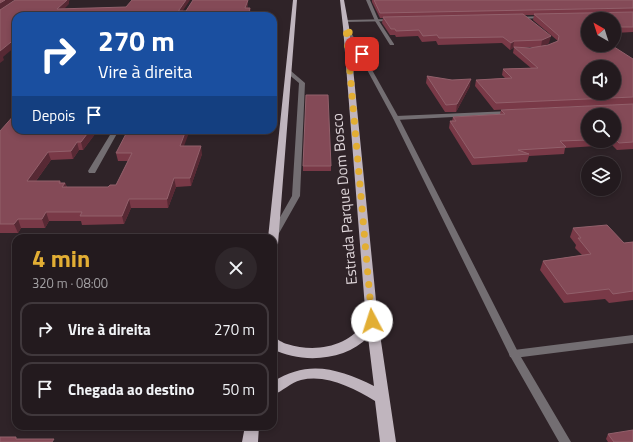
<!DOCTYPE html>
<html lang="pt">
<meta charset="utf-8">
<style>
:root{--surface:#231a1e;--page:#2f272b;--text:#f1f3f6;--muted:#a3a1a4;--line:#40383c;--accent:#e2ae34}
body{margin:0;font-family:"Titillium Web",sans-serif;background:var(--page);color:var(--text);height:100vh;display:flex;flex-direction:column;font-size:15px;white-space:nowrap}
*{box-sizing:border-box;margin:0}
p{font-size:13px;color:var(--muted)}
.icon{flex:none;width:22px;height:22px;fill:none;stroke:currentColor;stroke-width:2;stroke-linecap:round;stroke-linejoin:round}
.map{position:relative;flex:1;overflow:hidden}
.panel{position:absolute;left:12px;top:234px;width:265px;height:196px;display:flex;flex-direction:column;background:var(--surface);border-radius:12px;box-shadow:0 2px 6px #0003,0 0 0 1px var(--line)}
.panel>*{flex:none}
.hud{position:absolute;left:12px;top:12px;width:265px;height:122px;border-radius:12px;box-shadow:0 2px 6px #0003,0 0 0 1px var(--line);background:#1a4fa0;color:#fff;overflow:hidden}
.needle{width:26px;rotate:321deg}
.tools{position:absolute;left:581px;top:12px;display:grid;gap:8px}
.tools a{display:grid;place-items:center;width:40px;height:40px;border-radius:50%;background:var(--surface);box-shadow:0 2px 6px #0003,0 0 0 1px var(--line);font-size:20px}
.pin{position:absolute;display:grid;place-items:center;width:34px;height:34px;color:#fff;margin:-17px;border-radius:8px;box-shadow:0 2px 6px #0006}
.me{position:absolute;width:44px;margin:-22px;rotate:355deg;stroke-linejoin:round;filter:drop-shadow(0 0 3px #0008)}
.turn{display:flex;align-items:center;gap:14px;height:84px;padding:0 20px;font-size:18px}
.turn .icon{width:52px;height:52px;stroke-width:2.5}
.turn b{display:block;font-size:28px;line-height:34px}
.then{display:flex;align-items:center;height:38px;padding:0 20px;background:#0003;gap:8px;font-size:15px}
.round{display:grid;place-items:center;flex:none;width:42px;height:42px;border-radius:21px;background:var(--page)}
.overview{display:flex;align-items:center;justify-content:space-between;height:68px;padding:0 20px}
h1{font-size:24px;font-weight:700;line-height:30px;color:var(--accent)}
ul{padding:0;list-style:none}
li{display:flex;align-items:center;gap:12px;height:54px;margin:0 8px 6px;padding:0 12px;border:2px solid var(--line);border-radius:12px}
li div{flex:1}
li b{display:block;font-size:15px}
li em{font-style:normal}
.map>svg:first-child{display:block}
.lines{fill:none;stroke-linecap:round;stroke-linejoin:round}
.service{fill:#736e72;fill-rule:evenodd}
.minor{fill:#736e72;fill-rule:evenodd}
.tertiary{fill:#736e72;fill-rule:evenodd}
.primary{fill:#c0b5be;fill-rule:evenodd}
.wall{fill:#793947;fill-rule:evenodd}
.shaded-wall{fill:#572934}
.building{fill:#844a57;stroke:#92606b;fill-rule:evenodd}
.route{stroke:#e2ae34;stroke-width:7;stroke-dasharray:0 12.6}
.labels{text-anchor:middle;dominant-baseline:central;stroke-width:4;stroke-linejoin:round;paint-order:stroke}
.street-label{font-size:15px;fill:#dfd6da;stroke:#2f2328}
</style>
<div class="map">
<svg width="633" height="442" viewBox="0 0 633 442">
<rect width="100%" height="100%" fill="#2f2328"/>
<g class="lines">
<path class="service" d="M366,0h4l9,21 15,23v1h-4l-15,-24z
M287,71h4l14,12 -5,113 -22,39 -4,3 -4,-3 22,-39 7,-113 -12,-10z"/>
<path class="minor" d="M544,16h2v2l-30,1 -2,-1 2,-1z
M392,19h2v2l-49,1 -2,-1 2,-1z
M510,111l3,2 -1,1 -116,6 -3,-2 3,-2z
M113,130h6l-24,43h-6l-1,-2z
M633,335v8l-119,15 -4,-1 -1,-3 1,-3 4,-1z"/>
<path class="tertiary" d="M346,26l2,1 51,91 119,234 53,90h-12l-50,-88 -116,-236 -49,-91z"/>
<path class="primary" d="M293,0h4l-19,244 -5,3v-9h-5z
M340,0h4l5,27 29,294 18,121h-16l-5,-41c-22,-13 -48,-27 -74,-21 -11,3 -18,11 -28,15v-13c35,-23 66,-13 101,4l-6,-49c-22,24 -67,27 -95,12v-12c5,2 9,6 14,7 29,9 61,3 79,-23l-23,-294z
M245,426h14l-1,16h-16z"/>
</g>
<path class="wall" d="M372,0h261v32l-19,1v-14h-26v26l45,14v45l-139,6 -19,-24 1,-6 29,-2 -3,-3 1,-6 28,-1 -18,-15 1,-6 -1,1 -3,2 -8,-7 -64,2 -2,-4 -14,1 -4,-6 -22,1 -1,-2h-5l-8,-12 1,-5h-3l-8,-16zM524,15h10l-1,5 25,21 -10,4 -7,1 8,-3zM518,47h22l-10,1z
M427,76l43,10 -14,26h-11l-19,-29z
M633,104v45l-16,1 -5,-5 -47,3 -1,6 -35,2 -2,6 -55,3 -23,-37 1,-7h2l1,-4 47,-3 1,-4zM588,115h26v26h-26z
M98,130l-15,20h-4l-6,9 -22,1 -15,21h24l1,2h4l2,4h41l8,-2 12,-24h-10l-2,-8 68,-7 18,8 -11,32 -15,1 -8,21h-37l-7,16 -42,1 -1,-4h-32l-4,7h-24l-3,5h-18v-102z
M303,166h28v5h-28z
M573,228l51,15 9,-1v58l-24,3 -4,-4 -41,4 -24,-33 3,-9 39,-6 -7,-7 1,-3 -6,-8z
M608,434l25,8h-25l-2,-3z"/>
<path class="shaded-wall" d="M5,0h9l-14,10v-7z
M64,0h6l-1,1v3l-11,11 -1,-6z
M186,0h4l-10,15 -1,-5z
M248,0v6l-2,7 -1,-5z
M250,8l1,5 -1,3h-2z
M551,36l-2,7 -8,4 1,-7z
M16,38v8l-13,11 1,3 -4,3v-12z
M514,41l-1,7 -3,2 1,-7z
M471,79l-1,7 -14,26 1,-8z
M90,130h8l-15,20 -2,-8z
M186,130h4l-9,24 -1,-8z
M77,142l2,8 -6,9 -2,-8z
M201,146l1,8 -11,32 -1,-8z
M48,152l3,8 -21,29 -3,-8z
M174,178l2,9 -8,21 -1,-9z
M65,183l3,8 -6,-4z
M129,199l2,9 -7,16 -2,-8z
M46,212l3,9 -4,7 -3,-9z
M18,219l3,9 -3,5 -4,-9z"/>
<path class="building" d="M0,0h5l-5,3z
M15,0h52l-10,9 69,-2 6,-7h54l-7,10v1h7l7,-11h55l-3,8h5l-2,8h-232v22l-16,13v-41z
M374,0h259v8l-253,5z
M633,12v15h-19v-8h-26v26h23l22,14v38l-137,6 -20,-23 36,-2 -9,-9 35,-1 -24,-21 16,1 18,-3 10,-4 1,-5 -25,-22zM588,67h26v26h-26z
M523,14l28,22 -9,4 -28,1 -3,2 -8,-6 -64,1 -2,-3 -14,1 -4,-6 -23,1 -1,-2h-4l-8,-12z
M427,76l25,4 19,-1 -14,25 -11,1z
M306,95h22l3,71h-28z
M633,104v38l-14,1 -5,-5v-23h-26v25l-28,1 6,6 -48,3 11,4 -55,4 -24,-37h6l-3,-4 52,-3 -4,-4z
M16,113v17h74l-9,12h-4l-6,9 -23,1 -21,29h33l-1,2h6l-3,4h46l2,-2h6l16,-32h-16l12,-23h58l-6,16h21l-11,32h-16l-7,21h-38l-7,17h-42l2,-4h-36l-4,7h-24l-4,5h-14v-93z
M607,225l17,18 9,-1v49l-20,3 -4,-5 -42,5 -24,-33 48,-7 -13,-16h3l-8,-10z
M633,430v12h-19l-6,-8z
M0,437h16v2h38l-2,3h-52z"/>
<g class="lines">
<path class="route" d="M362,54l-16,-27 26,294"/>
</g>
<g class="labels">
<g class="street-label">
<text transform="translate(344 199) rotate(-95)">Estrada Parque Dom Bosco</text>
</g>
</g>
</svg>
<div class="tools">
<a><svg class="needle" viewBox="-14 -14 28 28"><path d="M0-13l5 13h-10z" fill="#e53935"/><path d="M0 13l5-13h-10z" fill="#a3a1a4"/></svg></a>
<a><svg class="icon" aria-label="sound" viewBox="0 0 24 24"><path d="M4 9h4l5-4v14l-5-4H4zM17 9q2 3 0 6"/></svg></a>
<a><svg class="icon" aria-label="search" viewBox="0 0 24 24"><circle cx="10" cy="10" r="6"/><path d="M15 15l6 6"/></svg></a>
<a><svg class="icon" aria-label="layers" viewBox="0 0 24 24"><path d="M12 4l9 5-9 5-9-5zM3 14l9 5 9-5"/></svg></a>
</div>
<div class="pin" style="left:362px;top:54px;background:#d93025"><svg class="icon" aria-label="arrive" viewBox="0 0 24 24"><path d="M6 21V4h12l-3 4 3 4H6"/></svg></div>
<svg class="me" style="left:372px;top:321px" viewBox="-20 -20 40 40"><circle r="19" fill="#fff"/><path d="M0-13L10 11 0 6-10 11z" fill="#e2ae34"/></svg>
<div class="hud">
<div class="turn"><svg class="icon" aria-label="right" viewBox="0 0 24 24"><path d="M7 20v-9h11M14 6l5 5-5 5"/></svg><div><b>270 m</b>Vire à direita</div></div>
<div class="then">Depois<svg class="icon" aria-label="arrive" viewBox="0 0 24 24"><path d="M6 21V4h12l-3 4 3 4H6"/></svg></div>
</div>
<section class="panel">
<div class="overview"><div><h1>4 min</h1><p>320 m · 08:00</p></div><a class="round"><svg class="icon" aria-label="close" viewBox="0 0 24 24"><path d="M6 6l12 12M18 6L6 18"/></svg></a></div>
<ul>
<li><svg class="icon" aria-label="right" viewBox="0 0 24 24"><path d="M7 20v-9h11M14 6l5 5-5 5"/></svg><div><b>Vire à direita</b></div><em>270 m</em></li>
<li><svg class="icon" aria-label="arrive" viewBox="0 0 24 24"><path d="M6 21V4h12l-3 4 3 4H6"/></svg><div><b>Chegada ao destino</b></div><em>50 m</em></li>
</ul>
</section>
</div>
